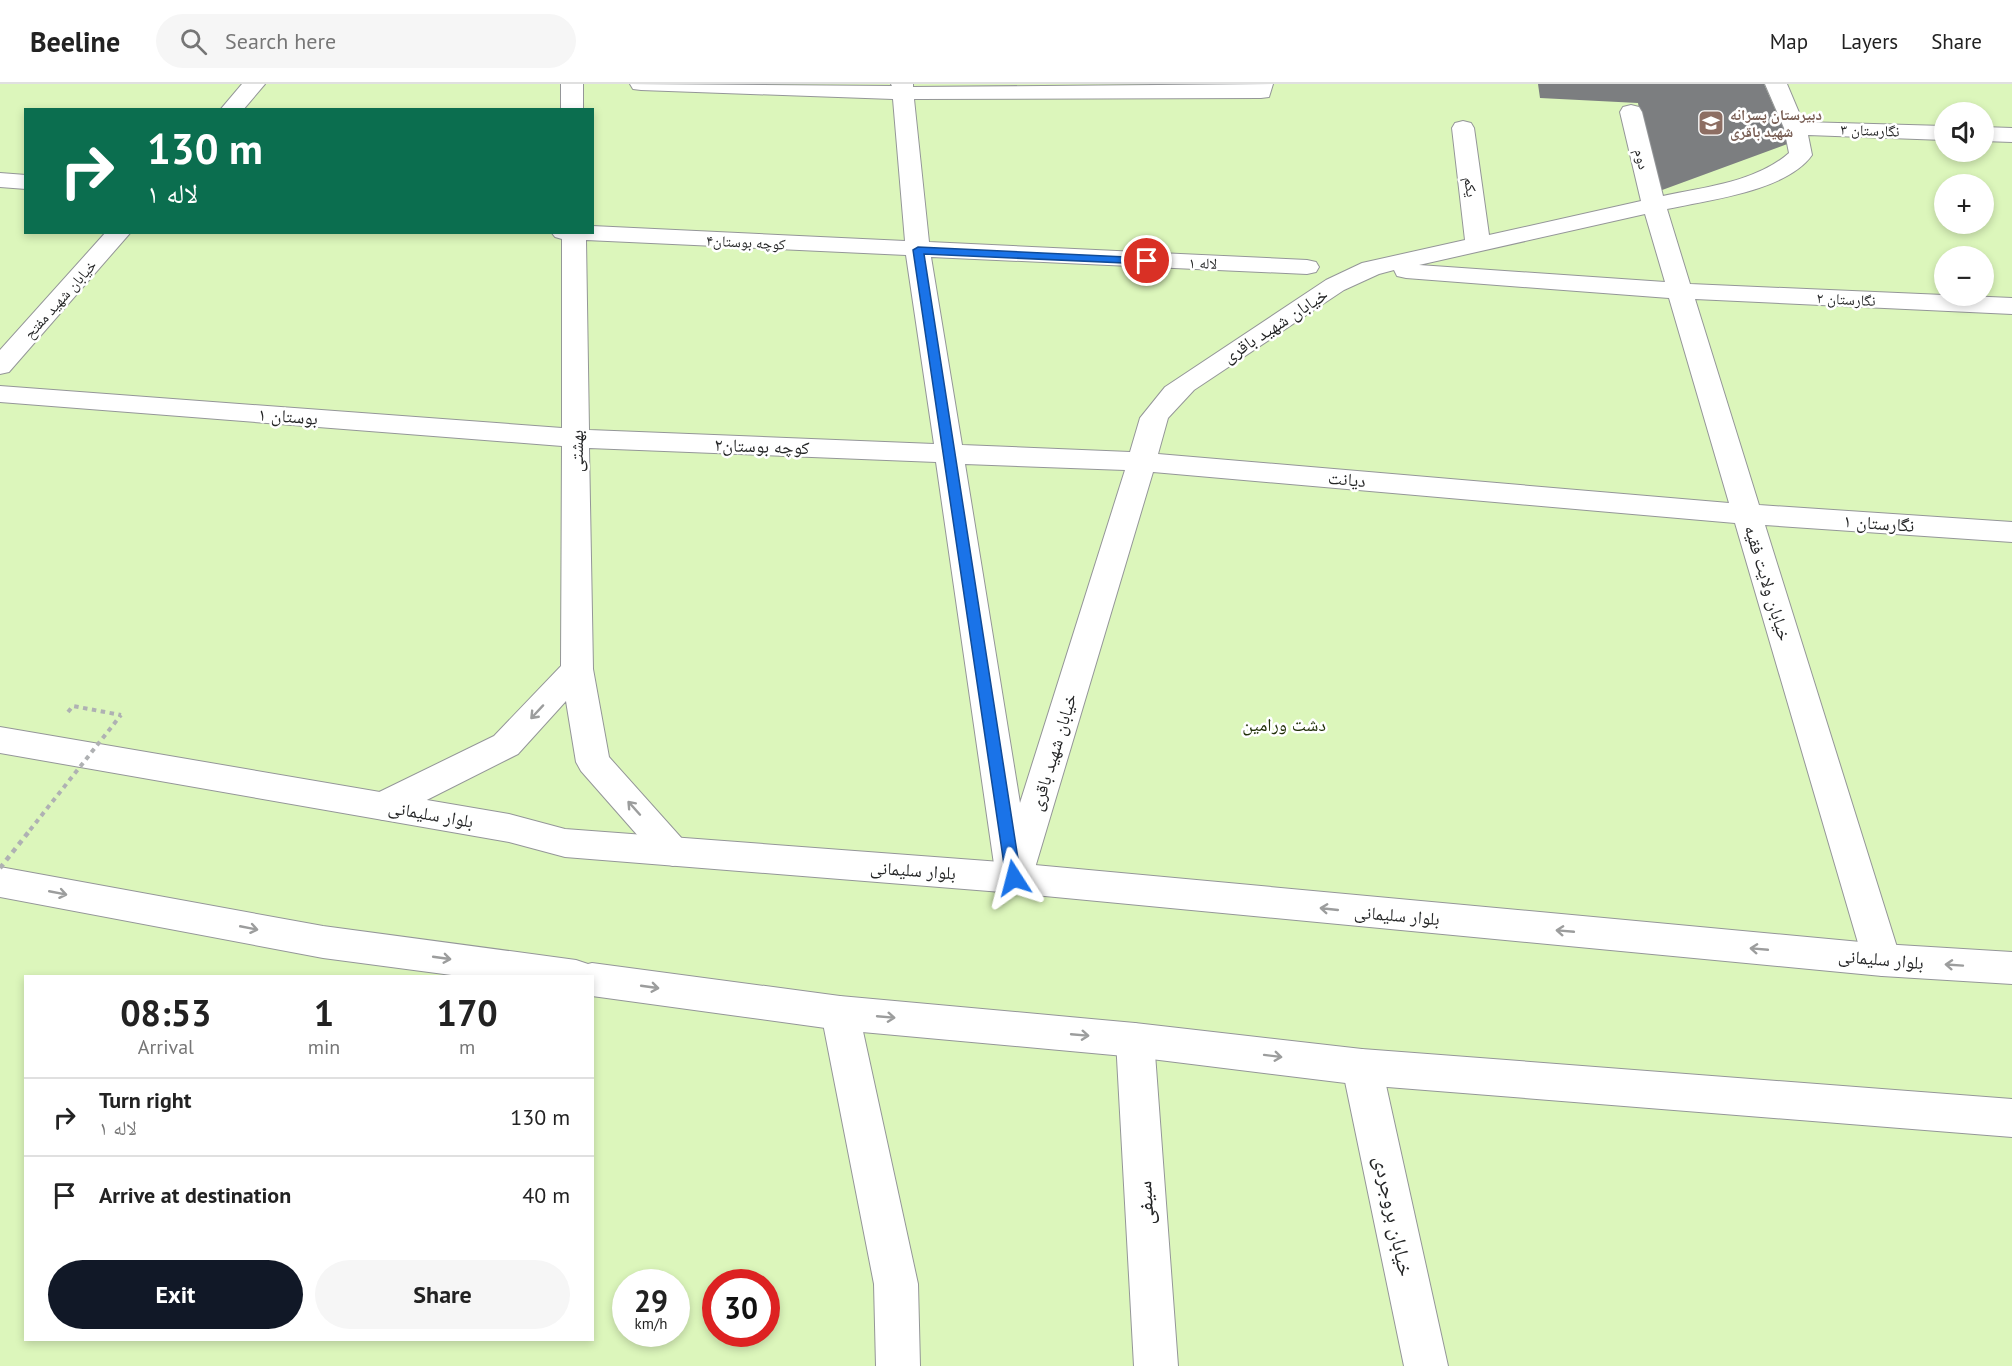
<!DOCTYPE html>
<meta charset="utf-8">
<style>
:root{--surface:#fff;--page:#f6f6f6;--text:#222;--muted:#767676;--line:#e0e0e0;--accent:#111827}
body{margin:0;font-family:"PT Sans","Noto Naskh Arabic",sans-serif;background:var(--page);color:var(--text);height:100vh;display:flex;flex-direction:column;font-size:22px;white-space:nowrap}
*{box-sizing:border-box;margin:0}
p{font-size:20px;color:var(--muted)}
.icon{flex:none;width:33px;height:33px;fill:none;stroke:currentColor;stroke-width:2;stroke-linecap:round;stroke-linejoin:round}
.map{position:relative;flex:1;overflow:hidden}
.side{position:absolute;left:24px;top:891px;width:570px;height:366px;display:flex;flex-direction:column;background:var(--surface);border-radius:0px;box-shadow:0 3px 9px #0003}
.side>*{flex:none}
.hud{position:absolute;left:24px;top:24px;width:570px;height:126px;border-radius:0px;box-shadow:0 3px 9px #0003;background:#0b6e4f;color:#fff;overflow:hidden}
.buttons{position:absolute;left:1934px;top:18px;display:grid;gap:12px}
.buttons a{display:grid;place-items:center;width:60px;height:60px;border-radius:50%;background:var(--surface);box-shadow:0 3px 9px #0003;font-size:30px}
.speed{position:absolute;left:612px;top:1185px;display:flex;gap:12px;font-size:30px;font-weight:700;text-align:center}
.speed>*{display:grid;place-content:center;width:78px;height:78px;border-radius:50%;background:var(--surface);box-shadow:0 3px 9px #0003;line-height:1}
.speed small{font-size:15px;font-weight:400}
.speed .limit{border:9px solid #d22;background:#fff;color:#111}
.pin{position:absolute;display:grid;place-items:center;width:51px;height:51px;color:#fff;margin:-26px;border:3px solid #fff;border-radius:50%;box-shadow:0 2px 6px #0007}
.me{position:absolute;width:66px;margin:-33px;rotate:351deg;stroke-linejoin:round;filter:drop-shadow(0 0 4px #0008)}
.turn{display:flex;align-items:center;gap:21px;height:126px;padding:0 24px;font-size:27px}
.turn .icon{width:78px;height:78px;stroke-width:2.5}
.turn b{display:block;font-size:42px;line-height:51px}
.eta{display:flex;justify-content:space-evenly;align-items:center;height:102px;text-align:center}
.eta b{font-size:36px;font-weight:800;line-height:42px}
.cta{display:flex;gap:12px;margin-top:auto;padding:12px 24px}
.cta a{flex:1;height:69px;border-radius:36px;background:var(--accent);color:#fff;font-size:24px;font-weight:800;line-height:69px;text-align:center}
.cta a+a{background:var(--page);color:var(--text)}
ul{padding:0;list-style:none}
li{display:flex;align-items:center;gap:18px;height:78px;padding:0 24px;border-top:2px solid var(--line)}
li div{flex:1}
li b{display:block;font-size:22px}
li em{font-style:normal}
header{display:flex;align-items:center;gap:36px;box-sizing:border-box;height:84px;padding:0 30px;background:var(--surface);border-bottom:2px solid var(--line)}
header strong{font-size:28px}
nav{display:flex;gap:33px;margin-inline-start:auto;font-size:21px}
.search{width:420px;height:54px;background:var(--page);display:flex;align-items:center;gap:15px;box-sizing:border-box;padding:0 21px;border-radius:33px;color:var(--muted);font-size:22px}
.map>svg:first-child{display:block}
.green{fill:#dcf6bb;fill-rule:evenodd}
.building{fill:#7c7e80}
.lines{fill:none;stroke-linecap:round;stroke-linejoin:round}
.minor-casing{stroke:#949698;stroke-width:2}
.highway-casing{stroke:#949698;stroke-width:2}
.path{stroke:#afb1b3;stroke-width:4;stroke-dasharray:4.5 4.5;stroke-linecap:butt}
.minor{fill:#fff;fill-rule:evenodd}
.highway{fill:#fff;fill-rule:evenodd}
.path-bridge-far1{stroke:#afb1b3;stroke-width:4;stroke-dasharray:4.5 4.5;stroke-linecap:butt}
.path-bridge{stroke:#afb1b3;stroke-width:4.5;stroke-dasharray:5 5;stroke-linecap:butt}
.oneway{stroke:#9c9d9d}
.route{fill:#1a73e8;stroke:#114b97;stroke-width:1.5}
.labels{text-anchor:middle;dominant-baseline:central;stroke-width:5;stroke-linejoin:round;paint-order:stroke}
.far-education-label{font-size:15px;font-weight:bold;fill:#785e54;stroke:#fff;text-anchor:start}
.far-street-label{font-size:15px;fill:#242526;stroke:#fff}
.street-label{font-size:18px;fill:#242526;stroke:#fff}
.park-label{font-size:18px;fill:#223109;stroke:#fff}
.near-street-label{font-size:21px;fill:#242526;stroke:#fff}
</style>
<header>
<strong>Beeline</strong>
<div class="search"><svg class="icon" aria-label="search" viewBox="0 0 24 24"><circle cx="10" cy="10" r="6"/><path d="M15 15l6 6"/></svg>Search here</div>
<nav><a>Map</a><a>Layers</a><a>Share</a></nav>
</header>
<div class="map">
<svg width="2012" height="1282" viewBox="0 0 2012 1282">
<rect width="100%" height="100%" fill="#f9fbfd"/>
<path class="green" d="M0,0h2012v1282h-2012zM26,26h566v122h-566zM1944,28h39v40h-39zM1944,100h39v40h-39zM1944,172h39v40h-39zM26,892h566v364h-566zM626,1198h50v52h-50zM716,1198h50v52h-50z"/>
<path class="building" d="M1538,0h226l26,59 -136,50 -16,-90 -98,-5z"/>
<g class="lines">
<g class="minor-casing">
<path id="minor" d="M242,0h23l-22,26h-23z
M561,0h22v26h-22z
M630,0l262,2 -1,-2h22v3l360,-3 -4,13 -8,1 -347,1 15,143 378,18 9,2 3,5 -3,5 -9,2 -376,-17 31,188 168,7 10,-34 25,-31 161,-107 36,-17 103,-23 -13,-112 3,-5 8,-2 8,2 3,5 15,107 152,-34 -21,-89 3,-5 8,-2 8,2 3,5 21,84c42,-9 93,-14 126,-43l-5,-25 -19,-44h22l16,38 141,4v14l-136,-5 4,20c-25,36 -104,45 -145,54l23,75 322,14v16l-317,-15 64,206 253,17v20l-247,-17 136,435 -6,11 -13,5 -13,-5 -6,-11 -128,-437 -582,-51 -121,406 -5,11 -13,4 -13,-4 -5,-11 -60,-416 -347,-14 4,221 16,88 76,85 6,10 -6,10 -12,4 -12,-4 -80,-91 -5,-9 -10,-61 -48,53 -123,62 -12,4 -12,-4 -5,-10 5,-10 123,-60 67,-70 1,-220 -562,-44v-16l562,42v-189l-7,-2 -4,-5h41v-6l313,15 -12,-142 -252,-9 -8,-1zM1645,130l20,68 -246,-17zM586,156l320,15 28,189 -345,-14zM1394,186l3,6 9,2 263,20 60,205 -571,-49 10,-36 26,-28 150,-100 35,-16zM965,380l160,6 -105,333z
M1983,43l29,1v14l-29,-1z
M0,89l26,2v14l-26,-2z
M106,148h25l-122,140 -9,2v-24z
M840,912l14,5 5,12 59,271 2,82h-44l-2,-82 -53,-271 5,-12z
M1135,939l14,5 5,12 24,326h-44l-18,-326 5,-12z
M1362,965l14,5 6,13 66,299h-44l-62,-299 6,-13z"/>
</g>
<g class="highway-casing">
<path id="highway" d="M0,643l509,87 56,15 449,34 868,81 130,8v32l-130,-8 -868,-83 -449,-36 -56,-15 -509,-89z
M0,783l323,59 253,34 12,4 4,-1 248,33 295,27 227,26 650,50v38l-650,-52 -227,-28 -295,-27 -248,-34v-20h-133l-136,-18 -323,-61z"/>
</g>
<path class="path" d="M68,628l5,-6 48,9"/>
<use href="#minor" class="minor"/>
<use href="#highway" class="highway"/>
<path class="path-bridge-far1" d="M30,746l91,-115"/>
<path class="path-bridge" d="M0,784l31,-39"/>
</g>
<defs><path id="oneway-shaft" d="M-6 0H5M1.5-3L5.5 0L1.5 3" fill="none" stroke-width="1.6" stroke-linecap="round" stroke-linejoin="round" transform="scale(1.5)"/></defs>
<g class="oneway">
<use href="#oneway-shaft" transform="translate(537 628) rotate(133)"/>
<use href="#oneway-shaft" transform="translate(634 724) rotate(-132)"/>
<use href="#oneway-shaft" transform="translate(58 809) rotate(11)"/>
<use href="#oneway-shaft" transform="translate(1329 825) rotate(-174)"/>
<use href="#oneway-shaft" transform="translate(249 844) rotate(11)"/>
<use href="#oneway-shaft" transform="translate(1565 847) rotate(-175)"/>
<use href="#oneway-shaft" transform="translate(1759 865) rotate(-175)"/>
<use href="#oneway-shaft" transform="translate(442 874) rotate(8)"/>
<use href="#oneway-shaft" transform="translate(1954 881) rotate(-176)"/>
<use href="#oneway-shaft" transform="translate(650 903) rotate(8)"/>
<use href="#oneway-shaft" transform="translate(886 933) rotate(5)"/>
<use href="#oneway-shaft" transform="translate(1080 951) rotate(5)"/>
<use href="#oneway-shaft" transform="translate(1273 972) rotate(7)"/>
</g>
<path class="route" d="M918,163l229,11 5,3 -5,3 -223,-10 97,624 -2,5 -5,1 -5,-1 -3,-5 -93,-628z"/>
<defs>
<g id="school-square" transform="scale(1.35)"><rect x="-9" y="-9" width="18" height="18" rx="4" fill="#8d6e63" stroke="#fff"/><path d="M0-5L7-2L0 1L-7-2ZM-4 1L0 2.5L4 1V4Q0 6-4 4Z" fill="#fff"/></g>
</defs>
<g fill-rule="evenodd">
<use href="#school-square" x="1711" y="39"/>
</g>
<g class="labels">
<g class="far-education-label">
<text x="1730" y="30">دبیرستان پسرانه<tspan x="1730" dy="17">شهید باقری</tspan></text>
</g>
<g class="far-street-label">
<text transform="translate(1870 46) rotate(2)">نگارستان ۳</text>
<text transform="translate(1642 75) rotate(76)">دوم</text>
<text transform="translate(1471 103) rotate(83)">یکم</text>
<text transform="translate(746 158) rotate(3)">کوچه بوستان۴</text>
<text transform="translate(1203 179) rotate(2)">لاله ۱</text>
<text transform="translate(60 215) rotate(-48)">خیابان شهید مفتح</text>
<text transform="translate(1846 215) rotate(3)">نگارستان ۲</text>
</g>
<g class="street-label">
<text transform="translate(1275 241) rotate(-33)">خیابان شهید باقری</text>
<text transform="translate(288 332) rotate(4)">بوستان ۱</text>
<text transform="translate(762 362) rotate(2)">کوچه بوستان۲</text>
<text transform="translate(576 367) rotate(-90)">بهشتی</text>
<text transform="translate(1347 395) rotate(5)">دیانت</text>
<text transform="translate(1879 439) rotate(4)">نگارستان ۱</text>
<text transform="translate(1768 499) rotate(73)">خیابان ولایت فقیه</text>
<text transform="translate(1053 668) rotate(-73)">خیابان شهید باقری</text>
<text transform="translate(431 730) rotate(10)">بلوار سلیمانی</text>
<text transform="translate(913 786) rotate(4)">بلوار سلیمانی</text>
<text transform="translate(1397 831) rotate(5)">بلوار سلیمانی</text>
<text transform="translate(1881 875) rotate(5)">بلوار سلیمانی</text>
</g>
<g class="park-label">
<text x="1284" y="640">دشت ورامین</text>
</g>
<g class="near-street-label">
<text transform="translate(1145 1119) rotate(-94)">سیفی</text>
<text transform="translate(1394 1132) rotate(78)">خیابان بروجردی</text>
</g>
</g>
</svg>
<div class="buttons">
<a><svg class="icon" aria-label="sound" viewBox="0 0 24 24"><path d="M4 9h4l5-4v14l-5-4H4zM17 9q2 3 0 6"/></svg></a>
<a>+</a>
<a>−</a>
</div>
<div class="speed"><div>29<small>km/h</small></div><div class="limit">30</div></div>
<div class="pin" style="left:1147px;top:177px;background:#d93025"><svg class="icon" aria-label="arrive" viewBox="0 0 24 24"><path d="M6 21V4h12l-3 4 3 4H6"/></svg></div>
<svg class="me" style="left:1014px;top:794px" viewBox="-20 -20 40 40"><path d="M0-17L14 15 0 8-14 15z" fill="#1a73e8" stroke="#fff" stroke-width="4"/></svg>
<div class="hud">
<div class="turn"><svg class="icon" aria-label="right" viewBox="0 0 24 24"><path d="M7 20v-9h11M14 6l5 5-5 5"/></svg><div><b>130 m</b>لاله ۱</div></div>
</div>
<section class="side">
<div class="eta">
<div><b>08:53</b><p>Arrival</p></div>
<div><b>1</b><p>min</p></div>
<div><b>170</b><p>m</p></div>
</div>
<ul>
<li><svg class="icon" aria-label="right" viewBox="0 0 24 24"><path d="M7 20v-9h11M14 6l5 5-5 5"/></svg><div><b>Turn right</b><p>لاله ۱</p></div><em>130 m</em></li>
<li><svg class="icon" aria-label="arrive" viewBox="0 0 24 24"><path d="M6 21V4h12l-3 4 3 4H6"/></svg><div><b>Arrive at destination</b></div><em>40 m</em></li>
</ul>
<div class="cta"><a>Exit</a><a>Share</a></div>
</section>
</div>
